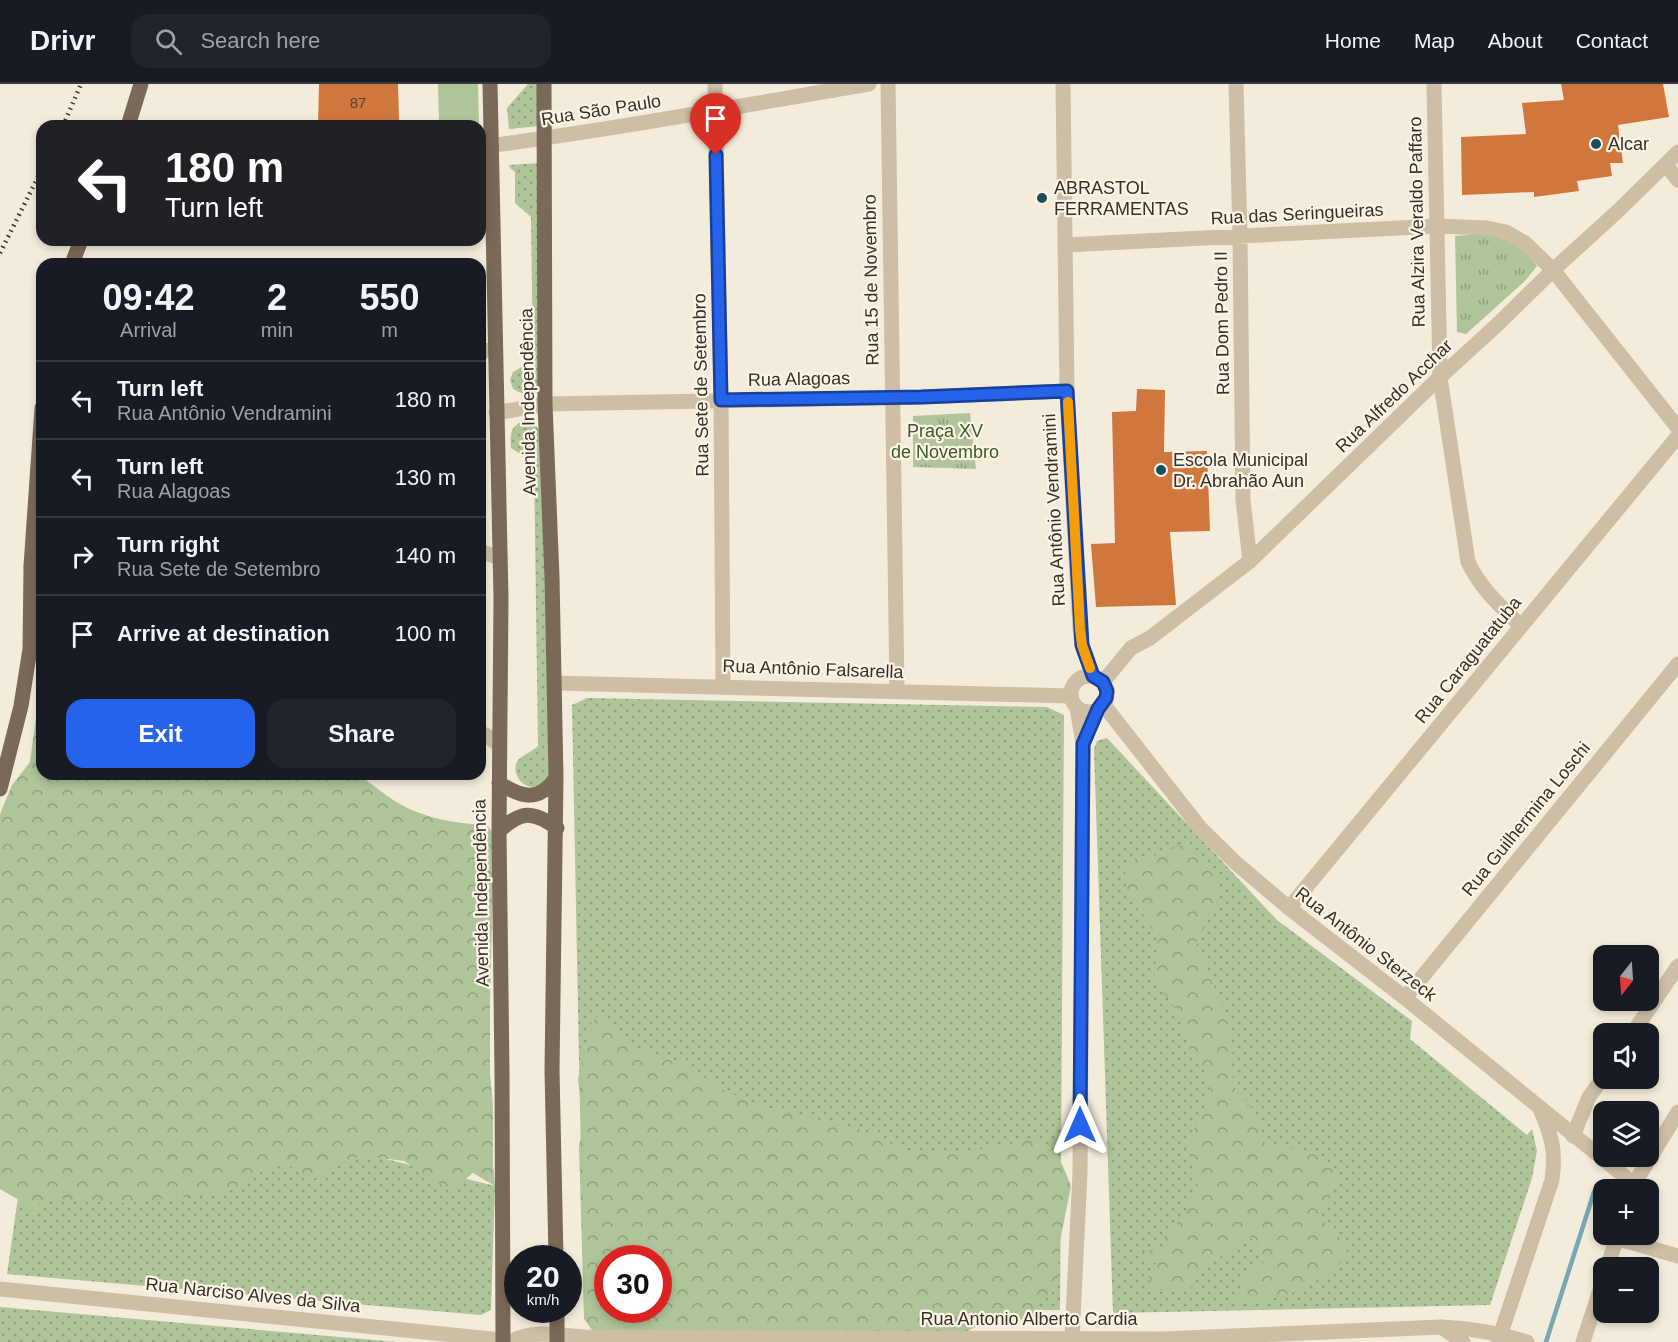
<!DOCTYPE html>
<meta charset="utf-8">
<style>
:root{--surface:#171b24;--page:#20242c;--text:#f1f3f6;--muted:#9ea1a6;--line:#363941;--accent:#2563eb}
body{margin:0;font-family:Helvetica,sans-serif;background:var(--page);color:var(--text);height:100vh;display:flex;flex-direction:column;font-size:22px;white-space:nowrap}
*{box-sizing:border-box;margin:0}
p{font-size:20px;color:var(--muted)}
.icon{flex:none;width:33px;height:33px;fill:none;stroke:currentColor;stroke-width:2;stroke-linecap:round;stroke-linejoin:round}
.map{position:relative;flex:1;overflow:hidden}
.details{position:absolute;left:36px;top:174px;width:450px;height:522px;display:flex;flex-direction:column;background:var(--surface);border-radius:18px;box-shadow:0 3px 9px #0003}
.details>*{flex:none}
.hud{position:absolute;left:36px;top:36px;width:450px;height:126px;border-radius:18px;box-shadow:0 3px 9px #0003;background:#202124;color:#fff;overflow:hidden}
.needle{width:39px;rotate:197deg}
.tools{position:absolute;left:1593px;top:861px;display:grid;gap:12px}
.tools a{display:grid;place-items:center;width:66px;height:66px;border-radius:12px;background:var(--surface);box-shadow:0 3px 9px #0003;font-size:30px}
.speed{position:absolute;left:504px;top:1161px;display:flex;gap:12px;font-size:30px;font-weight:700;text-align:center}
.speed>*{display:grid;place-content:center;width:78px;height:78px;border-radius:50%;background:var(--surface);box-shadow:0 3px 9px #0003;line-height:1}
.speed small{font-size:15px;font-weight:400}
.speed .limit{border:9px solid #d22;background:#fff;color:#111}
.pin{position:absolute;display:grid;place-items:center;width:51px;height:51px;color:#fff;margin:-62px -26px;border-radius:50% 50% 50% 0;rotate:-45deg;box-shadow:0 0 6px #0007}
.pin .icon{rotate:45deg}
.me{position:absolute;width:66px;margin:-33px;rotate:0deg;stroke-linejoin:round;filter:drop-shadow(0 0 4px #0008)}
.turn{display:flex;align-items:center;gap:21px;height:126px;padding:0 30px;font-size:27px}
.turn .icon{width:78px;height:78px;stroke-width:2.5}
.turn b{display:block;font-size:42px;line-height:51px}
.eta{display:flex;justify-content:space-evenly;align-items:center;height:102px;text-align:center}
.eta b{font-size:36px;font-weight:700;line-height:42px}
.primary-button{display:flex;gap:12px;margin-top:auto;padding:12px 30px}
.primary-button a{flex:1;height:69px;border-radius:18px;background:var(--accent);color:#fff;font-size:24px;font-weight:700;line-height:69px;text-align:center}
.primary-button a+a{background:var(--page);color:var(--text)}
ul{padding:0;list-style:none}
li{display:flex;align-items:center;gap:18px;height:78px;padding:0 30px;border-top:2px solid var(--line)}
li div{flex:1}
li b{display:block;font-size:22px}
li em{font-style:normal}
header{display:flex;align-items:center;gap:36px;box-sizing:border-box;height:84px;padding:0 30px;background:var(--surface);border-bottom:2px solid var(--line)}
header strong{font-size:28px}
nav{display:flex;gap:33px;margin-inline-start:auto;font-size:21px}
.search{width:420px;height:54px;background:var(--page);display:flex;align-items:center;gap:15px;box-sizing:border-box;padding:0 21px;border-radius:18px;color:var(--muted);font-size:22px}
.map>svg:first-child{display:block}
.grass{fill:url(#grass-dots);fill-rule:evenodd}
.forest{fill:url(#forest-crowns);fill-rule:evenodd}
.park{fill:url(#park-tufts)}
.garden{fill:#afc499}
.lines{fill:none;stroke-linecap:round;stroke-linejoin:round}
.stream{stroke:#77a7b3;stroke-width:4.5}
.building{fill:#d0773d}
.minor{stroke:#cdbea5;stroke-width:15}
.tertiary{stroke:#cdbea5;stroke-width:15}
.primary{stroke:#7b6957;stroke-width:15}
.rail{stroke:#382f27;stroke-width:4.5;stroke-dasharray:1.5 4.5;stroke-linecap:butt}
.route-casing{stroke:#184099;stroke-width:15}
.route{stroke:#2563eb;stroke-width:10}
.slow{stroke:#f59e0b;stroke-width:10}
.poi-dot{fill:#194e5d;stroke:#fbf5e7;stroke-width:2}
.labels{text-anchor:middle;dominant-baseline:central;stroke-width:4.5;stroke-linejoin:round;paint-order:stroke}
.number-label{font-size:15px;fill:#5e412c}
.street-label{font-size:18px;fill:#382f27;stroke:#fbf5e7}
.poi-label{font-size:18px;fill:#382f27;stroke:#fbf5e7;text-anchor:start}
.park-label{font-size:18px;fill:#405929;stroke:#fbf5e7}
</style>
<header>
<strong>Drivr</strong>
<div class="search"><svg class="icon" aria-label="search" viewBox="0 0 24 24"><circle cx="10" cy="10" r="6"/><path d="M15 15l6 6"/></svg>Search here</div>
<nav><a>Home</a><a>Map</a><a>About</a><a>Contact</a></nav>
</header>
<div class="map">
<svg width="1678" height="1258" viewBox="0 0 1678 1258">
<defs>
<pattern id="grass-dots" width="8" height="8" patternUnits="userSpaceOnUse" patternTransform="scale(1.5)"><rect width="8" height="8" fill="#afc499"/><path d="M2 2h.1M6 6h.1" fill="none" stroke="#8fa07d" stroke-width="1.8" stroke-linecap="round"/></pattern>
<pattern id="forest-crowns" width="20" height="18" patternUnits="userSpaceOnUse" patternTransform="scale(1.5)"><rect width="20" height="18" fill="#afc499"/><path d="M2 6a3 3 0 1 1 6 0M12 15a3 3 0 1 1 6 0" fill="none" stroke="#8fa07d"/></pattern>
<pattern id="park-tufts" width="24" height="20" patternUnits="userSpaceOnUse" patternTransform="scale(1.5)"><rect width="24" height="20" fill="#afc499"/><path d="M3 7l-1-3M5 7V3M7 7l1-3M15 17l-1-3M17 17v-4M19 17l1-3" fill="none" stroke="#8fa07d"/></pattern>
</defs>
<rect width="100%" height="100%" fill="#f4ecdb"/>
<path class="grass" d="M528,0h11v42l-30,3 -2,-21z
M539,79l1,226c-8,9 -18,5 -27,0l-3,-9 3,-8 20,-12 -2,-143 -16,-14v-31l-5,-4 -1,-3z
M525,337l9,2 9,12 6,341c-20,27 -41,-3 -31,-16 5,-5 15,-9 20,-14l-4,-283 -23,-15c-1,-14 -1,-23 14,-27z
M587,614l460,9 17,8 -4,595 -476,1 -12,-606zM608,1174h50v52h-50z
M1107,654l170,182 135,101 -2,18 117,96 5,-6 5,22 -5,27 -42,127 -377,8 -19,-564 3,-8z
M36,988l459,114 -4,124 -10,5 -474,-41z
M0,1223l397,35h-397z"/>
<path class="forest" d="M42,618v72h243l1,2 4,-1 23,5 47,-4c18,12 36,29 57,36 22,9 47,12 70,13l7,10 -4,167v73l3,29v60l2,22 -22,-13 -22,18 -47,-30 -40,-5 -16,4 -34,19 -23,-12 -21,-1 -34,23 -23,5 -87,9 -82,-5 -11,13 -7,-7 -26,-15v-375l12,-29 18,-23 6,-45z
M1177,761l15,2 16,14 10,20 -2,24 -20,38 36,87 1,56 26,31 1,21 4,6c26,5 58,5 75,29l-3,12 -16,28 5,10 22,22 -1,14c-27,21 -42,33 -76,40 -12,3 -21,6 -33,2l7,-22 22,-19 -17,-25 -21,18 -25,13 -11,21 -7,3 -17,-2 -15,4 -5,-17 10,-11 -28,-11 32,-4 1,-11 22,-23 13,-35 -11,-38 17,-31 5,-22 -3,-16 -16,-22 -13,-40 -23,-32 4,-40 -15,-25 -16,-18 -2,-24 3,-8 9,-7 21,-2z
M599,930l9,5 15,19 14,10 17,9 25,4 45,29 34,15 104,25 41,19 21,5 36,-1 71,-13 18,9 13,15 9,22 -12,60 -1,42 -23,18 5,16 -43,-6 -51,26h-345l-17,-23 -5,-174 5,-18 -6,-48 13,-56zM608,1174h50v52h-50z"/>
<path class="park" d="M1481,150c28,5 39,9 56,32l-12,15 -59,53 -9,-2 -2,-96z
M970,329l6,56 -63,-2v-51z"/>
<path class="garden" d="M438,0h40l1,39h-40z"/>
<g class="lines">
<path class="stream" d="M1546,1258l48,-150"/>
</g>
<path class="building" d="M319,0h79l1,37 -81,3z
M1561,0h102l6,33 -51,8 5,38h-13l2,13 -35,5 2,10 -45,6v-5l-72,3 -1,-58 65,-3 -4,-31 42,-3z
M1137,305l28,1 -1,62 43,-1 3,80 -40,1 6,73 -80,2 -5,-63 24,-1 -3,-131 24,-1z"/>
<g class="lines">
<path class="minor" d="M715,0l6,316 2,286
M888,0l9,607
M1236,0l4,153 3,263 7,61
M1434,0l6,293 28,185c13,27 32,44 53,64
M1666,81l12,15
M1066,161l372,-19 49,2 19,4 19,11 28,27 125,158
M480,267l14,-1
M496,329l49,-9 377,-7 145,-6
M480,467l20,7
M31,482l11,6
M554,599l517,13
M480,649l6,2 13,10
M1083,659l15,-34
M1289,824l389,-472
M1405,914l273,-334
M1632,950l46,-68
M1573,1052l16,-39 15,-21
M1634,1100l44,-72
M1616,1154l62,18
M0,1205l513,52c17,-12 51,-5 72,-4l578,2 278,-12c30,1 57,6 86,15
M1072,1254l8,-165 3,-430 -6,-35"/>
<path class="tertiary" d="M1063,0l4,307 13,238 2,16 11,31
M480,63c130,-17 259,-41 389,-63
M1071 610a18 18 0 1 1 36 0a18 18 0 1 1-36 0Z
M1103,598l28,-34 19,-10 100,-77 190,-184 58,-53 55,-54 66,-60 59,-58
M1103,620l98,125 35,34 53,45 116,90 229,186 -2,6
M1607,1184l11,-34
M1441,1243l22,15
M1498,1258l54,-162c4,-29 0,-43 -11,-69
M1583,1258l21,-64"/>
<path class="primary" d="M490,0l11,514 -2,233 3,243 1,268
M544,0l1,320 7,173 4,201 -4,292 4,188
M128,42l13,-42
M72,180l9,-24
M499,699c23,15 40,19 57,-5
M0,705l21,-83 9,-57 1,-83 11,-158
M499,747c22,-20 33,-21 58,-3
M557,1226v32"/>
<path class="rail" d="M63,42l18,-42
M0,169l42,-84"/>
</g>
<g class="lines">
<g class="route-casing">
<path id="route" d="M716,71l5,245 201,-3 145,-6 15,254 11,31 10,6 4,9 -1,7 -8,11 -15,35 -3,381"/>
</g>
<use href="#route" class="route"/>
<path class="slow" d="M1068,318l12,227 2,16 8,23"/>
</g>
<g class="poi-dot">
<circle cx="1596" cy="60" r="6"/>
<circle cx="1042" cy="114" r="6"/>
<circle cx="1161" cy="386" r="6"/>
</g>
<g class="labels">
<g class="number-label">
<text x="358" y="18">87</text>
</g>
<g class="street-label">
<text transform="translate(601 26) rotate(-9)">Rua São Paulo</text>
<text transform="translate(1297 130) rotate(-3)">Rua das Seringueiras</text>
<text transform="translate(1417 138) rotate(-91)">Rua Alzira Veraldo Paffaro</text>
<text transform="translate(871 196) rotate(-91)">Rua 15 de Novembro</text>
<text transform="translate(1222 239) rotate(-91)">Rua Dom Pedro II</text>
<text transform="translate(799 295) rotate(-1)">Rua Alagoas</text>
<text transform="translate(701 301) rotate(-91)">Rua Sete de Setembro</text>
<text transform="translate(1394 312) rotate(-44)">Rua Alfredo Acchar</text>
<text transform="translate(528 318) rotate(-91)">Avenida Independência</text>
<text transform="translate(1054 426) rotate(-93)">Rua Antônio Vendramini</text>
<text transform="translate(1468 576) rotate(-51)">Rua Caraguatatuba</text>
<text transform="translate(813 585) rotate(2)">Rua Antônio Falsarella</text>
<text transform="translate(1526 735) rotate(-51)">Rua Guilhermina Loschi</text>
<text transform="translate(481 809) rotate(-91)">Avenida Independência</text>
<text transform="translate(1366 860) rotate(38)">Rua Antônio Sterzeck</text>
<text transform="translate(253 1211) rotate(6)">Rua Narciso Alves da Silva</text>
<text x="1029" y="1235">Rua Antonio Alberto Cardia</text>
</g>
<g class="poi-label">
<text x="1608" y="60">Alcar</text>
<text x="1054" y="104">ABRASTOL<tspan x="1054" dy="21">FERRAMENTAS</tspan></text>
<text x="1173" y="376">Escola Municipal<tspan x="1173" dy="21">Dr. Abrahão Aun</tspan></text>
</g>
<g class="park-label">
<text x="945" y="347">Praça XV<tspan x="945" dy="21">de Novembro</tspan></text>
</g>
</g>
</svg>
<div class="tools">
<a><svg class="needle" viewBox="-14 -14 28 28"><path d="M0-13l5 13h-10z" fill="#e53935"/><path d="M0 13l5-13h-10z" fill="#9ea1a6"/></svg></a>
<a><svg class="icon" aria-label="sound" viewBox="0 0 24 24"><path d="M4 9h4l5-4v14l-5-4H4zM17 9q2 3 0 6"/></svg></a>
<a><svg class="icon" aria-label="layers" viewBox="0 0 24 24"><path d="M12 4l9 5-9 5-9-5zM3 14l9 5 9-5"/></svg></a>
<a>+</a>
<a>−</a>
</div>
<div class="speed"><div>20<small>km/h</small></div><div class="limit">30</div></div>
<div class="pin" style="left:716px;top:71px;background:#d93025"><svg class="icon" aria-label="arrive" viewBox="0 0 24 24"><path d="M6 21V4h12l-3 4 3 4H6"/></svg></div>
<svg class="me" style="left:1080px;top:1041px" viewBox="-20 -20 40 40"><path d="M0-17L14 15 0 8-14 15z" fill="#2563eb" stroke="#fff" stroke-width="4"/></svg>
<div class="hud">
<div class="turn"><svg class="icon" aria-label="left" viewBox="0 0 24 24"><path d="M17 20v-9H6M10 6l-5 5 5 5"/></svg><div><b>180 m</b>Turn left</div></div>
</div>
<section class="details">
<div class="eta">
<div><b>09:42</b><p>Arrival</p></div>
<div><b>2</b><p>min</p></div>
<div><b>550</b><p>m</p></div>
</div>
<ul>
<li><svg class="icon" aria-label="left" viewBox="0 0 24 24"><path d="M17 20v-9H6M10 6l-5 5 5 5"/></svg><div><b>Turn left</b><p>Rua Antônio Vendramini</p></div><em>180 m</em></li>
<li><svg class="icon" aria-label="left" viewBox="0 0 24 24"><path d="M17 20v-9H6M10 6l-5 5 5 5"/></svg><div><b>Turn left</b><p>Rua Alagoas</p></div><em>130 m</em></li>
<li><svg class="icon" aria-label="right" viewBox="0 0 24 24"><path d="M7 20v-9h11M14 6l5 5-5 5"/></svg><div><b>Turn right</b><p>Rua Sete de Setembro</p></div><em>140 m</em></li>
<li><svg class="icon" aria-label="arrive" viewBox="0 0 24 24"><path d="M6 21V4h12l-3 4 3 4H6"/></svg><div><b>Arrive at destination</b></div><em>100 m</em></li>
</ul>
<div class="primary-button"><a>Exit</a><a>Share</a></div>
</section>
</div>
